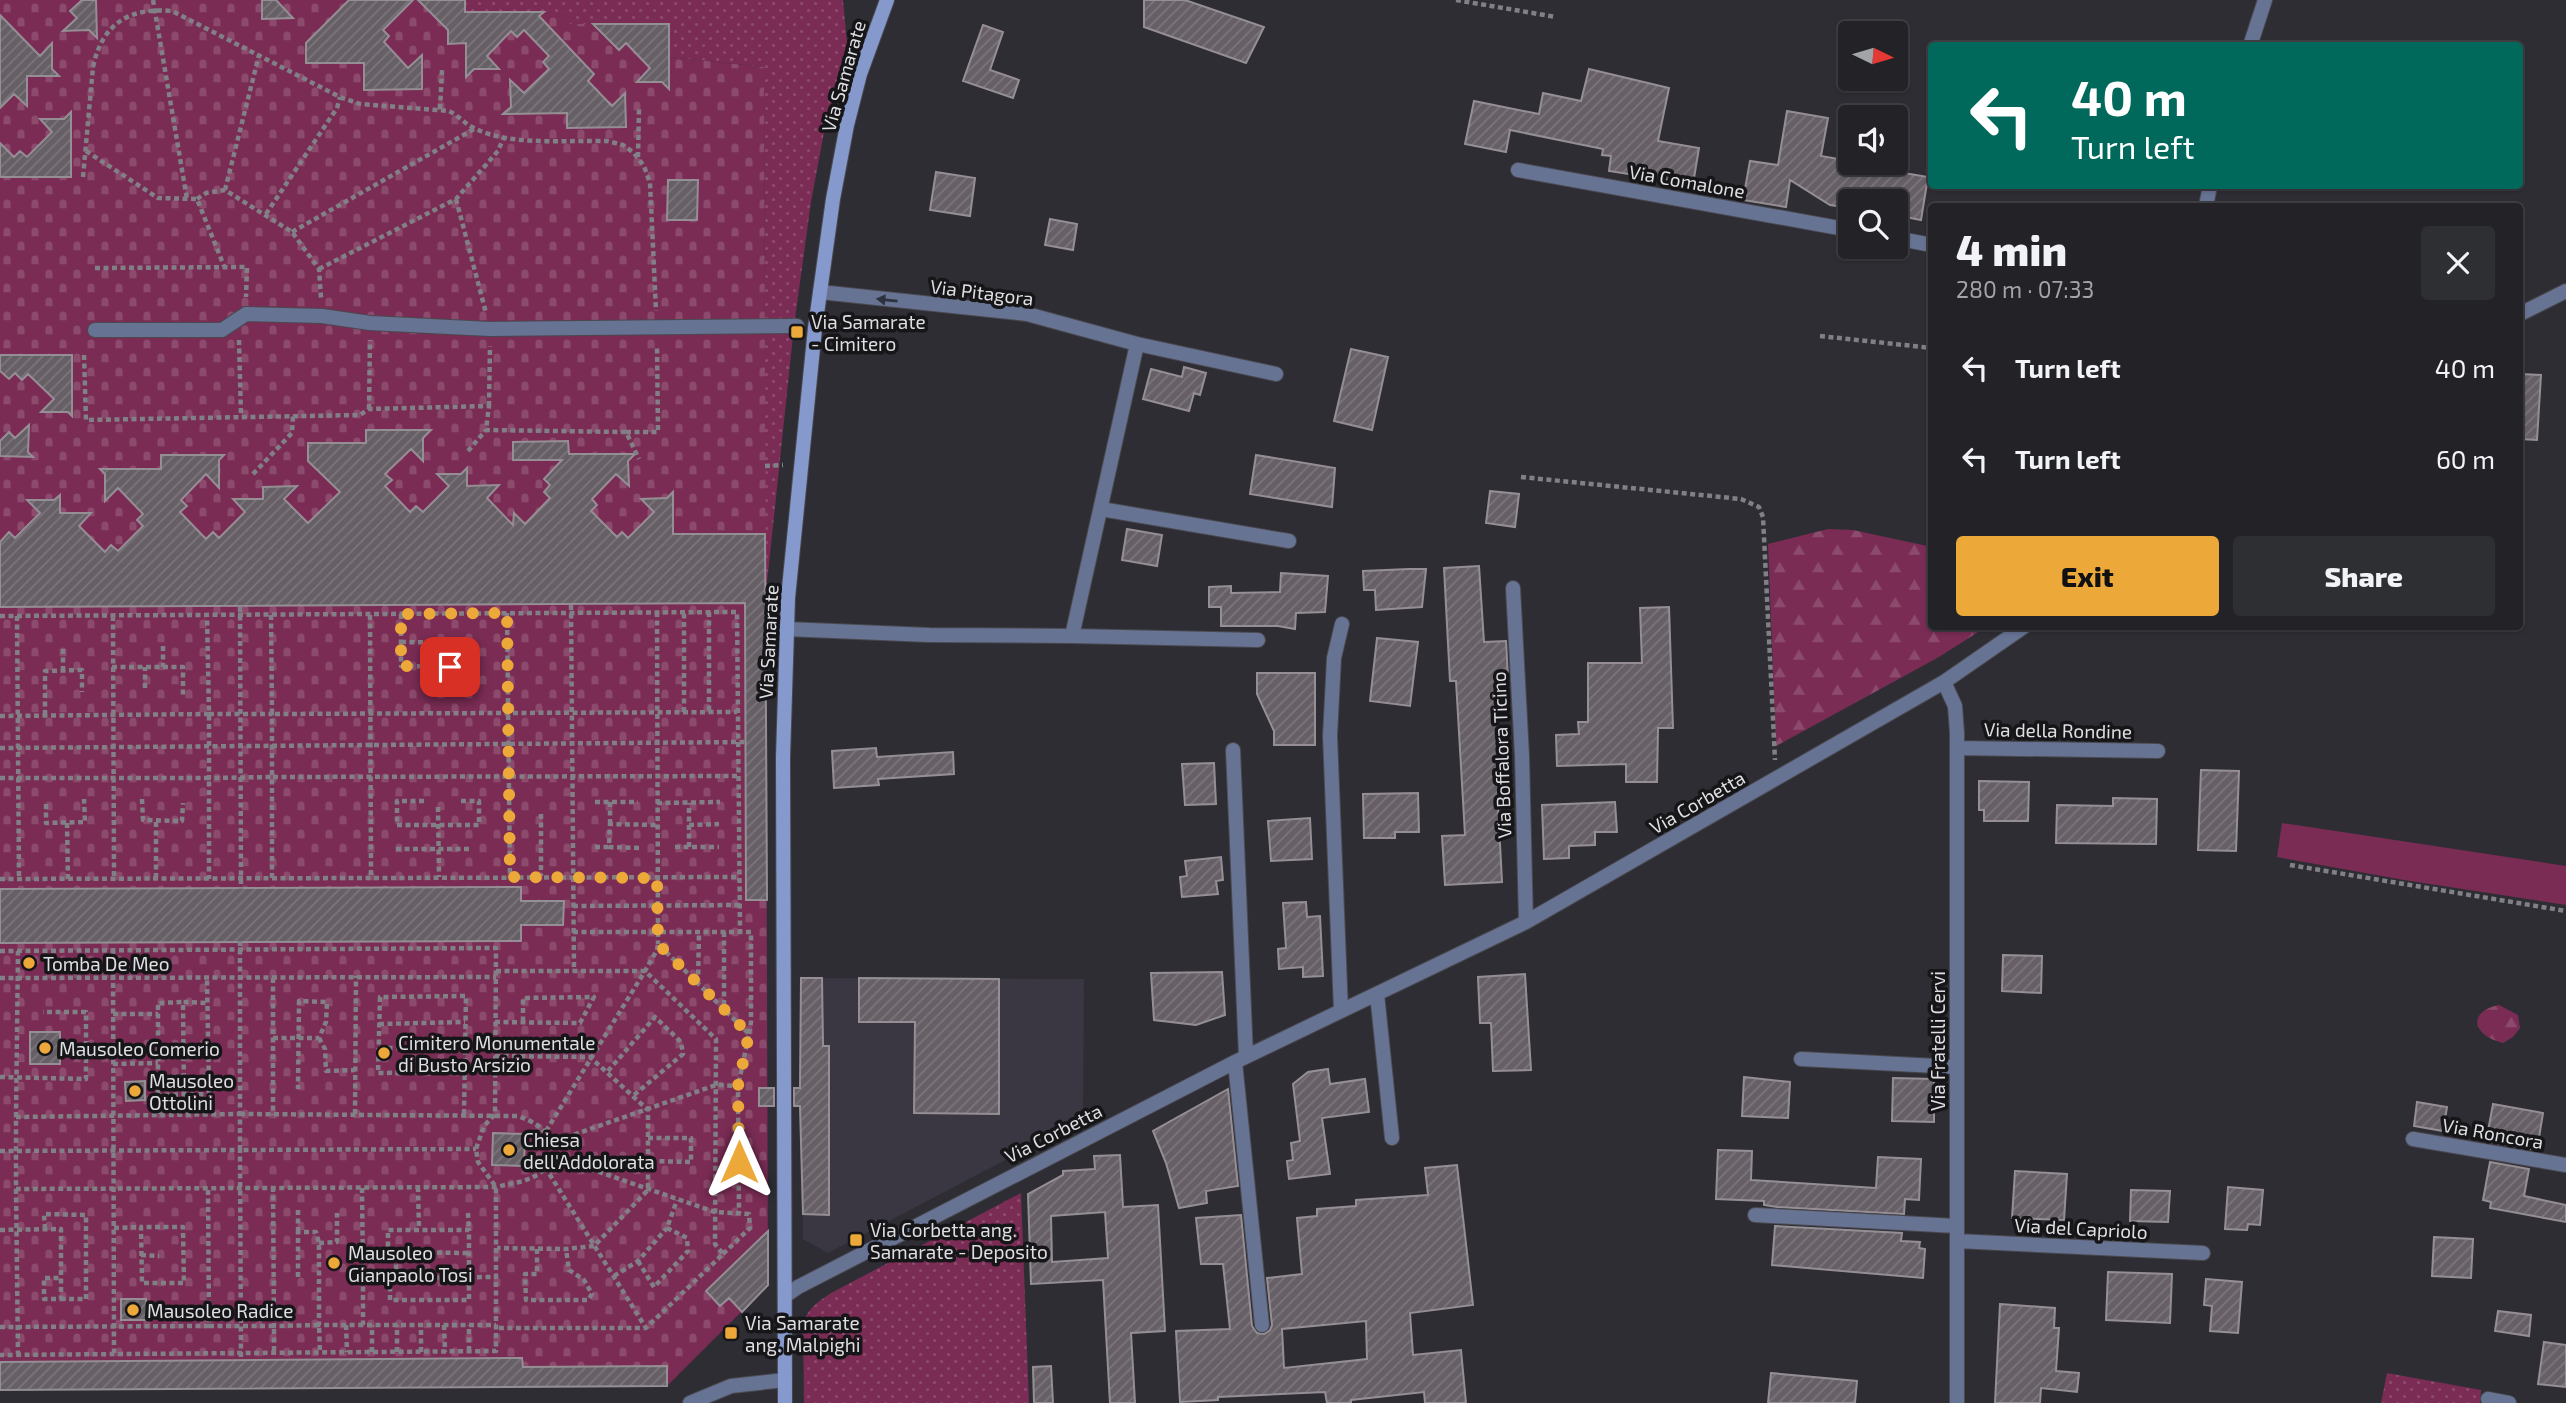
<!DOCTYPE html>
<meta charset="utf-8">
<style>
:root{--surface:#222227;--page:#2e2f33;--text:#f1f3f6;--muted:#a2a4a7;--line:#3f3f44;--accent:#eca93a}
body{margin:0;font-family:"Exo 2",sans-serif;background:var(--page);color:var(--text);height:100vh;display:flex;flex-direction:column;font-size:26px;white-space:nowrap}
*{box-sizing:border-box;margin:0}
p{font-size:23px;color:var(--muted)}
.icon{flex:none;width:38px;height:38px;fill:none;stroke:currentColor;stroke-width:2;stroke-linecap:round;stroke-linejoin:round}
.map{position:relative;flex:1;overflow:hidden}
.side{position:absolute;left:1928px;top:203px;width:595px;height:427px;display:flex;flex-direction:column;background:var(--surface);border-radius:7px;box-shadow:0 2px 5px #0004,0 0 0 2px var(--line)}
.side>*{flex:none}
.hud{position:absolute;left:1928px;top:42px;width:595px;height:147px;border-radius:7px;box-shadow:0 2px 5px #0004,0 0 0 2px var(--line);background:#00695c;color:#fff;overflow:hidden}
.needle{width:46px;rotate:95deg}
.tools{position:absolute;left:1838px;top:21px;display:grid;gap:14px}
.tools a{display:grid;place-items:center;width:70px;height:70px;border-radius:7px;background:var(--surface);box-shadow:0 2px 5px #0004,0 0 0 2px var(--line);font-size:35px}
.pin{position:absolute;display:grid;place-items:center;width:60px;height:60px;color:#fff;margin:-30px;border-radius:14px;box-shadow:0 4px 10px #0006}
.me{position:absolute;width:77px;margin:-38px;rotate:0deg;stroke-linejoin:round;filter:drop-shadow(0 0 5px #0008)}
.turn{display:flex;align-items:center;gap:24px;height:147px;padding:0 28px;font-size:32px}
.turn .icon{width:91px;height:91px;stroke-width:2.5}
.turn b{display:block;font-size:49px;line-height:60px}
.round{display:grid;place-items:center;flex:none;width:74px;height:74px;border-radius:7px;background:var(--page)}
.headline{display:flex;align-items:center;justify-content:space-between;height:119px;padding:0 28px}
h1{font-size:42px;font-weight:800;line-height:52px}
.button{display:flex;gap:14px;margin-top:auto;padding:14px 28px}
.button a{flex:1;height:80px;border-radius:7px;background:var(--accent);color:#111;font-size:28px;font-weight:800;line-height:80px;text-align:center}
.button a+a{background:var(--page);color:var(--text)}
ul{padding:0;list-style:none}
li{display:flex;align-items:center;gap:21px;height:91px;padding:0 28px}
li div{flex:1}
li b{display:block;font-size:26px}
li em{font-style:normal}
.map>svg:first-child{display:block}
.built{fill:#3a3743}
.grass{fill:url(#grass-dots)}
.forest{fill:url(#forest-firs)}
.cemetery{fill:url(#cemetery-stones)}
.garden{fill:#7a2c54}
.building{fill:url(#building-hatch);stroke:#958e95;stroke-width:2;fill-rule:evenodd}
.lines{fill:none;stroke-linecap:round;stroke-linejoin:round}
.street-casing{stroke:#4a4950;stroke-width:16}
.secondary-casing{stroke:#4a4950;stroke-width:16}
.path{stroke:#818086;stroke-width:4.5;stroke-dasharray:5 3.5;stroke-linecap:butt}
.street{stroke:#677393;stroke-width:14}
.secondary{stroke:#8699cd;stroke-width:14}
.oneway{fill:#2e323e}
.route{stroke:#eca93a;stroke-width:12;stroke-dasharray:0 21.6}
.poi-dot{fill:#eca93a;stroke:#161619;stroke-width:2.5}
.labels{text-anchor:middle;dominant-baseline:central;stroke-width:7;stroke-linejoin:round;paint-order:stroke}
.street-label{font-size:19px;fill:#dfdee2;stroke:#161619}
.poi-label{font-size:19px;fill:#dfdee2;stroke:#161619;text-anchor:start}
</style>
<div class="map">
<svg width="2566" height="1403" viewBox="0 0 2566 1403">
<defs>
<pattern id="grass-dots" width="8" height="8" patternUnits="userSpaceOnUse" patternTransform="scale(1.75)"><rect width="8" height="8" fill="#7a2c54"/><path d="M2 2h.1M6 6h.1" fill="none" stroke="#8c4a6c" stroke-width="1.8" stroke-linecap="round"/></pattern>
<pattern id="forest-firs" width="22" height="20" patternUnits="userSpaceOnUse" patternTransform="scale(1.75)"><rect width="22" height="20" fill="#7a2c54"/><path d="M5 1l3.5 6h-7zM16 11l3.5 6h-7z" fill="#8c4a6c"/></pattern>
<pattern id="cemetery-stones" width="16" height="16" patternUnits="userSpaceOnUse" patternTransform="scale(1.75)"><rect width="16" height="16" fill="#7a2c54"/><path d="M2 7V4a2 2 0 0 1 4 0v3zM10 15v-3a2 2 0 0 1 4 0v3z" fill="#8c4a6c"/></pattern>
<pattern id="building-hatch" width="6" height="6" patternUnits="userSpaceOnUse" patternTransform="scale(1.75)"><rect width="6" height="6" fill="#666066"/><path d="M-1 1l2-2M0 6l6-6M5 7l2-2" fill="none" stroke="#7b767c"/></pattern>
</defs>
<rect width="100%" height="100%" fill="#2e2d34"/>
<path class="built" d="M801,978l283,1 -1,140 -255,134 -25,-14z"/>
<path class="grass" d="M465,0h378l4,43 -22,84 -14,75 -17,124 -29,276 -1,-535 -95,-10v-33h-102v-11l-102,-1z
M1021,1193l8,210h-225l-1,-77c3,-17 15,-24 28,-33z
M2387,1373l94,17 -1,13h-99z"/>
<path class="forest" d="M1828,529l25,1 79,17v79l54,1 -47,30 -163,89 -8,-202z
M2499,1005l19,10 2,13 -7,9 -10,6c-30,-7 -37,-31 -4,-38z"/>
<path class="cemetery" d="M0,0h465v12h102l1,12h101v33l95,10 4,1218 -101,101 -667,4z"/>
<path class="garden" d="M2282,823l284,43v39l-162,-25 -127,-23z"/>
<path class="building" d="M82,0h14l1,38 -8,-8 -26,1 14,-13 -7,-7z
M262,0h14l17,18 -31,1z
M349,0h64l-30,30 6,6 -5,6 24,26 14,-13v34l-58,1v-27h-58v-20z
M418,0h47v12h79l-5,4 55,58 -6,7 24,25 13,-13 1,34 -59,1v-15l-64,1 8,-7 -1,-27 14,13 25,-24 -6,-7 6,-6 -25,-26 -7,7 -6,-6 -24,25 12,13h-25l-8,8v-34l-18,1v-14z
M1144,0h41l79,27 -18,36 -102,-36z
M0,15l40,41 12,-13v26l7,7h-32v30l-13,-12 -14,14z
M593,24h76v65l-7,-7h-25l13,-14 -24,-25 -7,7z
M983,25l20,7 -13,38 29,10 -6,18 -50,-17z
M1589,69l80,19 -11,53 41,7 -6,36 -84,-13 2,-15 -9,-1 1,-6 -93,-19 -4,22 -41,-8 9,-43 65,13 4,-21 38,8z
M1787,111l41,7 -7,38 29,5v2h14l-1,3 65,11 -7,43 -26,-5v-14h-45v7l-20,-3 -40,-25 -4,27 -43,-7 7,-39 28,4z
M71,112v65h-71v-34l14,14 6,-6 7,6 25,-25 -12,-13h24z
M936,172l39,6 -5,38 -40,-6z
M668,180h30l-1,40h-30z
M1050,219l27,5 -4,26 -28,-5z
M1351,349l37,8 -16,73 -38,-9z
M0,355h72v61l-4,-4h-27l13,-13 -26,-25 -6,6 -7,-7 -6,6 -9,-8z
M1184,367l22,6 -6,22 -6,-2 -5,18 -46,-12 8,-30 31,8z
M2520,374l21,1 -4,65 -17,-1z
M29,425l-1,27 5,5 -33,-1v-15l9,-9 6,6z
M366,430h65l-8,8v23l-12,-12 -26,25 7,6 -7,6 25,26 6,-6 7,6 26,-26 -12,-12h24l6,-6v18l32,-1 -12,13 26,27 1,-12 11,11 25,-26 -6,-6 6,-7 -6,-6 18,-19h-49v-18l55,-1 1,13h66l-7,7 1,25 -13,-12 -24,25 5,6 -6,6 26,26 5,-5 6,6 26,-26 -13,-13 26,-1 6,-6v42h92l2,366h-21l-1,-297 -745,4v-65l9,-10 6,6 25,-25 -13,-13h27l6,-5v18h31l-12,13 26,26 6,-7 7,6 25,-25 -6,-6 6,-6 -25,-26 -13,13v-27l-5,-5h61v-14h63l-5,5v28l-13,-14 -25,26 6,6 -7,6 26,27 7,-7 6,6 26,-26 -12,-13h30v-12l34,-1 -13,13 24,24 32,-31 -32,-31v-18h58z
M1256,455l79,13 -3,39 -82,-13z
M1490,491l29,3 -4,33 -29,-4z
M1127,529l35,6 -5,31 -35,-6z
M1479,566l5,76 22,-1 2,37 -13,1 7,126 -4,1 4,76 -57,3 -3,-49 23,-1 -9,-154h-6l-6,-113z
M1409,569h17l-4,38 -46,3 -1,-20h-11l-1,-19z
M1281,573l47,3 -3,36 -29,1 -1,16 -17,-3h-57v-19h-12v-20l22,-1v7l49,-1z
M1669,607l4,121h-15l-1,54h-31v-18l-69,2 -1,-31 23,-1 -1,-12h10v-59h54l-2,-55z
M1377,638l41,4 -8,64 -40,-5z
M1257,673h58v72h-41v-14l-17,-37z
M876,748l1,9 76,-5 1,22 -76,5 1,6 -45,3 -2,-37z
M1214,763l2,41 -31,1 -3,-41z
M2201,770l38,1 -3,80 -38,-1z
M1979,781l50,1 -1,39h-44v-11h-5z
M1418,793l1,39h-24v6h-31l-1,-44z
M2113,798l44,1 -1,45 -100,-1 1,-38 56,1z
M1615,802l2,30h-22v13l-26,1v12l-25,1 -2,-54z
M1310,818l2,41 -41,2 -3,-40z
M1221,857l2,23 -7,1 2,13 -36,3 -2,-20 7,-1 -2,-15z
M521,887v14h43l-1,24h-42v16l-521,2v-54z
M1306,902l1,15 13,-1 3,60 -20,1v-10l-24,2 -1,-20 8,-1 -3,-45z
M2003,955l39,1 -1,37 -39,-2z
M1222,972l3,43 -29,10 -42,-5 -3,-47z
M1525,974l6,96 -38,1 -2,-48h-11l-2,-46z
M801,978h21l1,68h6v169l-26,-1 -3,-108h-6v-18h6z
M859,978l140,1v135l-85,-1 1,-91h-56z
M30,1032h30v32h-30z
M1328,1069l2,15 35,-5 4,33 -47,6 8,56 -41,5 -2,-18 6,-1 -2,-17 9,-2 -7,-57 15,-12z
M1744,1077l46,5 -2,36 -46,-2z
M1893,1078l41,1v43l-42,-1z
M145,1081v19l-19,1 -1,-19z
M759,1088h15v18h-15z
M1228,1089l10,97 -32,5 1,12 -28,5 -13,-45 -13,-32z
M2417,1102l30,5 -4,24 -29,-5z
M2493,1104l50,9 -6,37 -51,-8z
M493,1133l32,1 -1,32 -32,-1z
M1718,1150l34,1 -1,29 125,8 2,-31 43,2 -2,41 -14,-1 -1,15 -127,-7 -13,-2v-4l-48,-2z
M1120,1155l3,52 35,-2 7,126 -34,2 4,70h-25l-7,-123 -72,4 -3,-90 35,-19v-4l32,-2 -1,-13zM1105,1212l3,46 -56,4 -1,-46z
M2490,1162l39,7 -5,27 42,9v17l-76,-14 1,-6 -8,-2z
M1457,1165l16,140 -63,8 3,42 48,-5 5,53h-41l-1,-11 -73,8v3h-24l-2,-11 -107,5v3l-38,2 -4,-71 54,-2 -7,-65h-22l-5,-46 45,-3 11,111 5,7 7,1 6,-4 2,-5 -5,-47 35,-4 -5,-56 20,-2v-7l39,-3v-6l72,-5 -3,-27zM1366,1321l1,38 -83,9 -2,-39z
M2015,1171l52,3 -3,46 -52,-2z
M2228,1187l35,3 -3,35 -12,-1 -1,6 -22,-1z
M2131,1190l39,1 -2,31 -38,-1z
M1775,1226l127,7 -1,8 19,1 -1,6 6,1 -2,29 -151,-13z
M768,1231v54l-26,27 -13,-14 -9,8 -14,-15z
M2434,1237l39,2 -2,39 -39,-2z
M2108,1272l64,2 -2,49 -64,-3z
M2206,1279l36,3 -4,51 -28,-2 2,-25 -8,-1z
M121,1299h25v21h-25z
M2000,1304l55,4 -1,20h5l-3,43 23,2 -2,19 -36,-4 -1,15h-45z
M2498,1311l33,4 -2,21 -34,-5z
M2544,1342l22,3v42l-28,-3z
M522,1358l1,9 144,-1v20l-667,4v-28z
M1051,1366l2,37h-19l-1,-36z
M1771,1373l86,8 -2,22h-87z"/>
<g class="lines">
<g class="street-casing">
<path id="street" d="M2250,46l15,-46
M1518,170l332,60
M2206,206l4,-20
M1895,238l37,7
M2520,314l46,-23
M95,330h127l24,-16 76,2 48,7 120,6 307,-3
M1137,344l139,30
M1101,509l188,32
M1513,588l9,168 4,166
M786,629l143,6 143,1 65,-292 -110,-30 -207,-22
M1072,636l186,4
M1944,682l11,24 2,27v670
M1957,748l201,3
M1233,750l13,306
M1377,994l15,144
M1341,1011l-11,-275 4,-78 8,-34
M1801,1059l155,8
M1235,1062l27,263
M2413,1139l153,26
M1755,1215l201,11
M1957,1241l246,12
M785,1296l13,-9 437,-225 291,-140 418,-240 81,-56
M2488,1399l21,4
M690,1403l41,-17 54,-6"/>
</g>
<g class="secondary-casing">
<path id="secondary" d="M785,1403l-2,-646 5,-159 27,-270 18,-129 14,-74 13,-51 27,-74"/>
</g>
<path class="path" d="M153,0l34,199
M1456,0l100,17
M440,109l2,-39
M86,151l72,47 39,1 27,67
M638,157l1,-48
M83,177l10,-110c9,-43 36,-60 79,-56l168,86 20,7 89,7c10,5 17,14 27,18 34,17 93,11 131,12l16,4 11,8 10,13 6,17 6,128
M225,190l34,-135
M197,199l9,-6 19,-3 67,42 27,37 2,29
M456,199l30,114
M266,214l71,-106 3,-11
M292,232l182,-103
M95,268l152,-1 -1,30
M319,269l137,-70 42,-48 6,-14
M1820,336l112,12
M239,340l2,76
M84,355l2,65 274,-5 9,-6 120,-3 -3,24 140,2 13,27
M489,406l1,-60
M369,409l1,-69
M626,432h32l-1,-87
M468,451l18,-21
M765,466l18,-1
M253,474l39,-41 1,-17
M1521,477l220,22 18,8 4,10 12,243
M571,605l3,366
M240,607l1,282
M657,612l1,320h93v90l-2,12
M709,612v100
M507,613l3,264
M401,614v52l73,1 1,15
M271,615l1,99 465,-2
M370,615l1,263
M0,616l737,-4 3,319
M17,616l2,263
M113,616l1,262
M401,642l65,1
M163,646v21
M112,667h71v30
M63,671v-25
M145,688v-21
M684,712v-100
M209,714h63v63l-63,1z
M45,715v-44l37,-1v22
M0,716l209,-2 -2,-98
M0,748l745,-6
M0,778h209v101
M142,799l1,21 39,1 1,-18
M424,801h-27v24h82v-24h-20
M595,802h43
M610,802v22
M657,803l63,-1
M46,804v19l39,-1 -1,-23
M438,807l1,70
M541,814v62
M67,823l1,56
M689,825l30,-1
M595,847h14
M675,847h44
M689,847v-44
M639,848l-30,-1 1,-23 46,1
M396,849h76
M2290,865l276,46
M156,878v-58
M272,878v-101l466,-1
M0,879l739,-2
M573,906l167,-1
M573,932h85v12
M724,932v79
M240,941v209l236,-1
M113,949l1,404
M0,951l496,-3 -1,166 -11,12 -8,23 2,13 18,25v164l-496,4
M496,971h149l71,68 -1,205 8,10 -77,74h-150
M0,978l496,-1
M273,978v137
M698,983l1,-51
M113,1014h45
M495,1022l85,1 14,-26 -71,1v24
M379,1024l86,-2
M273,1038h46l7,-16 1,-20 -28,-1 -1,88
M319,1038l6,11 1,22 29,-1
M86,1047l27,1
M379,1048h86
M495,1056l95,1 58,53v80l-54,56 -28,3 -69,-1
M113,1064l45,-1
M608,1071l47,-54 26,25 2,12 -49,41
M0,1077l86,2v-67h-43
M158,1095v-92l25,-1
M184,1095l-1,-93 25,1
M158,1114v-19l51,-1 -2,-116
M240,1114l277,2c33,10 41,28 23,58l-16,7 -28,6 -480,2v-72z
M355,1114l1,-138
M464,1114l2,-118 -86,1 -2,76 87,-1
M16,1117l2,-166
M546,1131l99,-160 12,-21 1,-6 91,90 -11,52
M648,1138h43v24l-42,-1
M550,1143l166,-58 22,1 1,127
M0,1151l240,-1 1,209
M550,1155l165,57 34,2 1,14 -27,26
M545,1167l101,161
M273,1187l1,139 45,-1 1,28
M418,1187l1,42
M362,1188l1,90 134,-1
M16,1189l2,165
M468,1213l1,17
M114,1228l27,-1 1,56h42l-1,-56h-42
M45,1229l-1,-15 42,1v84h-25
M0,1230l61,-1v70h-17v-21h17
M298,1232v-23
M319,1243l18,-1v-29
M537,1249v25h-12l1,26h62l4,-6 -8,-14 -15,-10 -3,-21
M141,1255l18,1
M638,1261l16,26 34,-36 -1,-13 -20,-10 10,-28
M614,1276l24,-15 29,-33
M298,1277v-45h18l3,11v82h44
M363,1278v47h133
M390,1278v22h79v-70h-81v22l81,1
M396,1278v-25
M346,1325l1,27
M444,1325l1,27
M209,1326h65v27
M0,1327l209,-1 -1,-138
M469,1351v-26
M372,1352v-27
M397,1352v-27
M421,1352v-27"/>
<use href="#street" class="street"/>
<use href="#secondary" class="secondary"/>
</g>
<defs><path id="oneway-solid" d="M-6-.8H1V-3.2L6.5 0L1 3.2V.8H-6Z" transform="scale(1.75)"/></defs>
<use class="oneway" href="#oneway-solid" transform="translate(887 300) rotate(-174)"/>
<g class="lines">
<path class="route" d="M450,667l-49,-1v-52l106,-1 3,264 147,1 1,66 91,90 -11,52 1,76"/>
</g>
<g class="poi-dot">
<rect x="790" y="325" width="14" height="14" rx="3.5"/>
<circle cx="29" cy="963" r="7"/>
<circle cx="45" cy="1048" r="7"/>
<circle cx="384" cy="1053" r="7"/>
<circle cx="135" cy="1091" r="7"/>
<circle cx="509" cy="1150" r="7"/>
<rect x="849" y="1233" width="14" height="14" rx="3.5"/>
<circle cx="334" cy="1263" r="7"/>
<circle cx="133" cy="1310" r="7"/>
<rect x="724" y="1326" width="14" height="14" rx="3.5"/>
</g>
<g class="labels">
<g class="street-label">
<text transform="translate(843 76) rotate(-74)">Via Samarate</text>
<text transform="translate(1687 181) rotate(10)">Via Comalone</text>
<text transform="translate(982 292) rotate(7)">Via Pitagora</text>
<text transform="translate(768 642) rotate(-87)">Via Samarate</text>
<text transform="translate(2058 730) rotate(1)">Via della Rondine</text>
<text transform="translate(1501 755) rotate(-92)">Via Boffalora Ticino</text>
<text transform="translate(1697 802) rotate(-30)">Via Corbetta</text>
<text transform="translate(1937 1041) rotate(-90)">Via Fratelli Cervi</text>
<text transform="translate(1053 1133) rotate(-27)">Via Corbetta</text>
<text transform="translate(2493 1133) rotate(10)">Via Roncora</text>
<text transform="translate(2081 1228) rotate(3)">Via del Capriolo</text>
</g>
<g class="poi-label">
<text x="811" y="321">Via Samarate<tspan x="811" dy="22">- Cimitero</tspan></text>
<text x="43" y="963">Tomba De Meo</text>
<text x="398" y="1042">Cimitero Monumentale<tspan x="398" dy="22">di Busto Arsizio</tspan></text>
<text x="59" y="1048">Mausoleo Comerio</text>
<text x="149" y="1080">Mausoleo<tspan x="149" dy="22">Ottolini</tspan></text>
<text x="523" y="1139">Chiesa<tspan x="523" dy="22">dell'Addolorata</tspan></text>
<text x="870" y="1229">Via Corbetta ang.<tspan x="870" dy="22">Samarate - Deposito</tspan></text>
<text x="348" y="1252">Mausoleo<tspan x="348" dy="22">Gianpaolo Tosi</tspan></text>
<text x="147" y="1310">Mausoleo Radice</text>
<text x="745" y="1322">Via Samarate<tspan x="745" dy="22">ang. Malpighi</tspan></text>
</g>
</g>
</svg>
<div class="tools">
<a><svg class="needle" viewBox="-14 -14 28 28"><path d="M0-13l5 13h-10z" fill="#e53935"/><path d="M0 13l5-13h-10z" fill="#a2a4a7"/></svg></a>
<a><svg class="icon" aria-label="sound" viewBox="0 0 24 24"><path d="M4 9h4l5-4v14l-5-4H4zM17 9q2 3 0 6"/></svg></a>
<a><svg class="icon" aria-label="search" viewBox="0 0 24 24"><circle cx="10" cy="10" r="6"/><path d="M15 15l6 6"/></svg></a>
</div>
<div class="pin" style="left:450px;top:667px;background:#d93025"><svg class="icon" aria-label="arrive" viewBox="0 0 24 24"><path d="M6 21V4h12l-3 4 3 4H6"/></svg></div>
<svg class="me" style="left:739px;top:1162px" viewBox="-20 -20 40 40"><path d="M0-17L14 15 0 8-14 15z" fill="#eca93a" stroke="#fff" stroke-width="4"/></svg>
<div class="hud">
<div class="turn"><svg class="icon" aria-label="left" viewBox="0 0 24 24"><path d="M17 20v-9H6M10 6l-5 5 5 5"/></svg><div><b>40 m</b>Turn left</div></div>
</div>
<section class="side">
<div class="headline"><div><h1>4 min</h1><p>280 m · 07:33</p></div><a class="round"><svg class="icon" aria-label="close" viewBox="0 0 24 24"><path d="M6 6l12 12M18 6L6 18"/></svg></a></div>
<ul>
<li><svg class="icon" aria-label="left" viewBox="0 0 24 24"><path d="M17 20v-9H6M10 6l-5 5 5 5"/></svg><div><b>Turn left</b></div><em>40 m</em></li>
<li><svg class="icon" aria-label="left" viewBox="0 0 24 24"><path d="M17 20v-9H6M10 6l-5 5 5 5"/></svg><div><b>Turn left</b></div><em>60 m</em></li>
</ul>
<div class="button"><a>Exit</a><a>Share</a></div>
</section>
</div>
